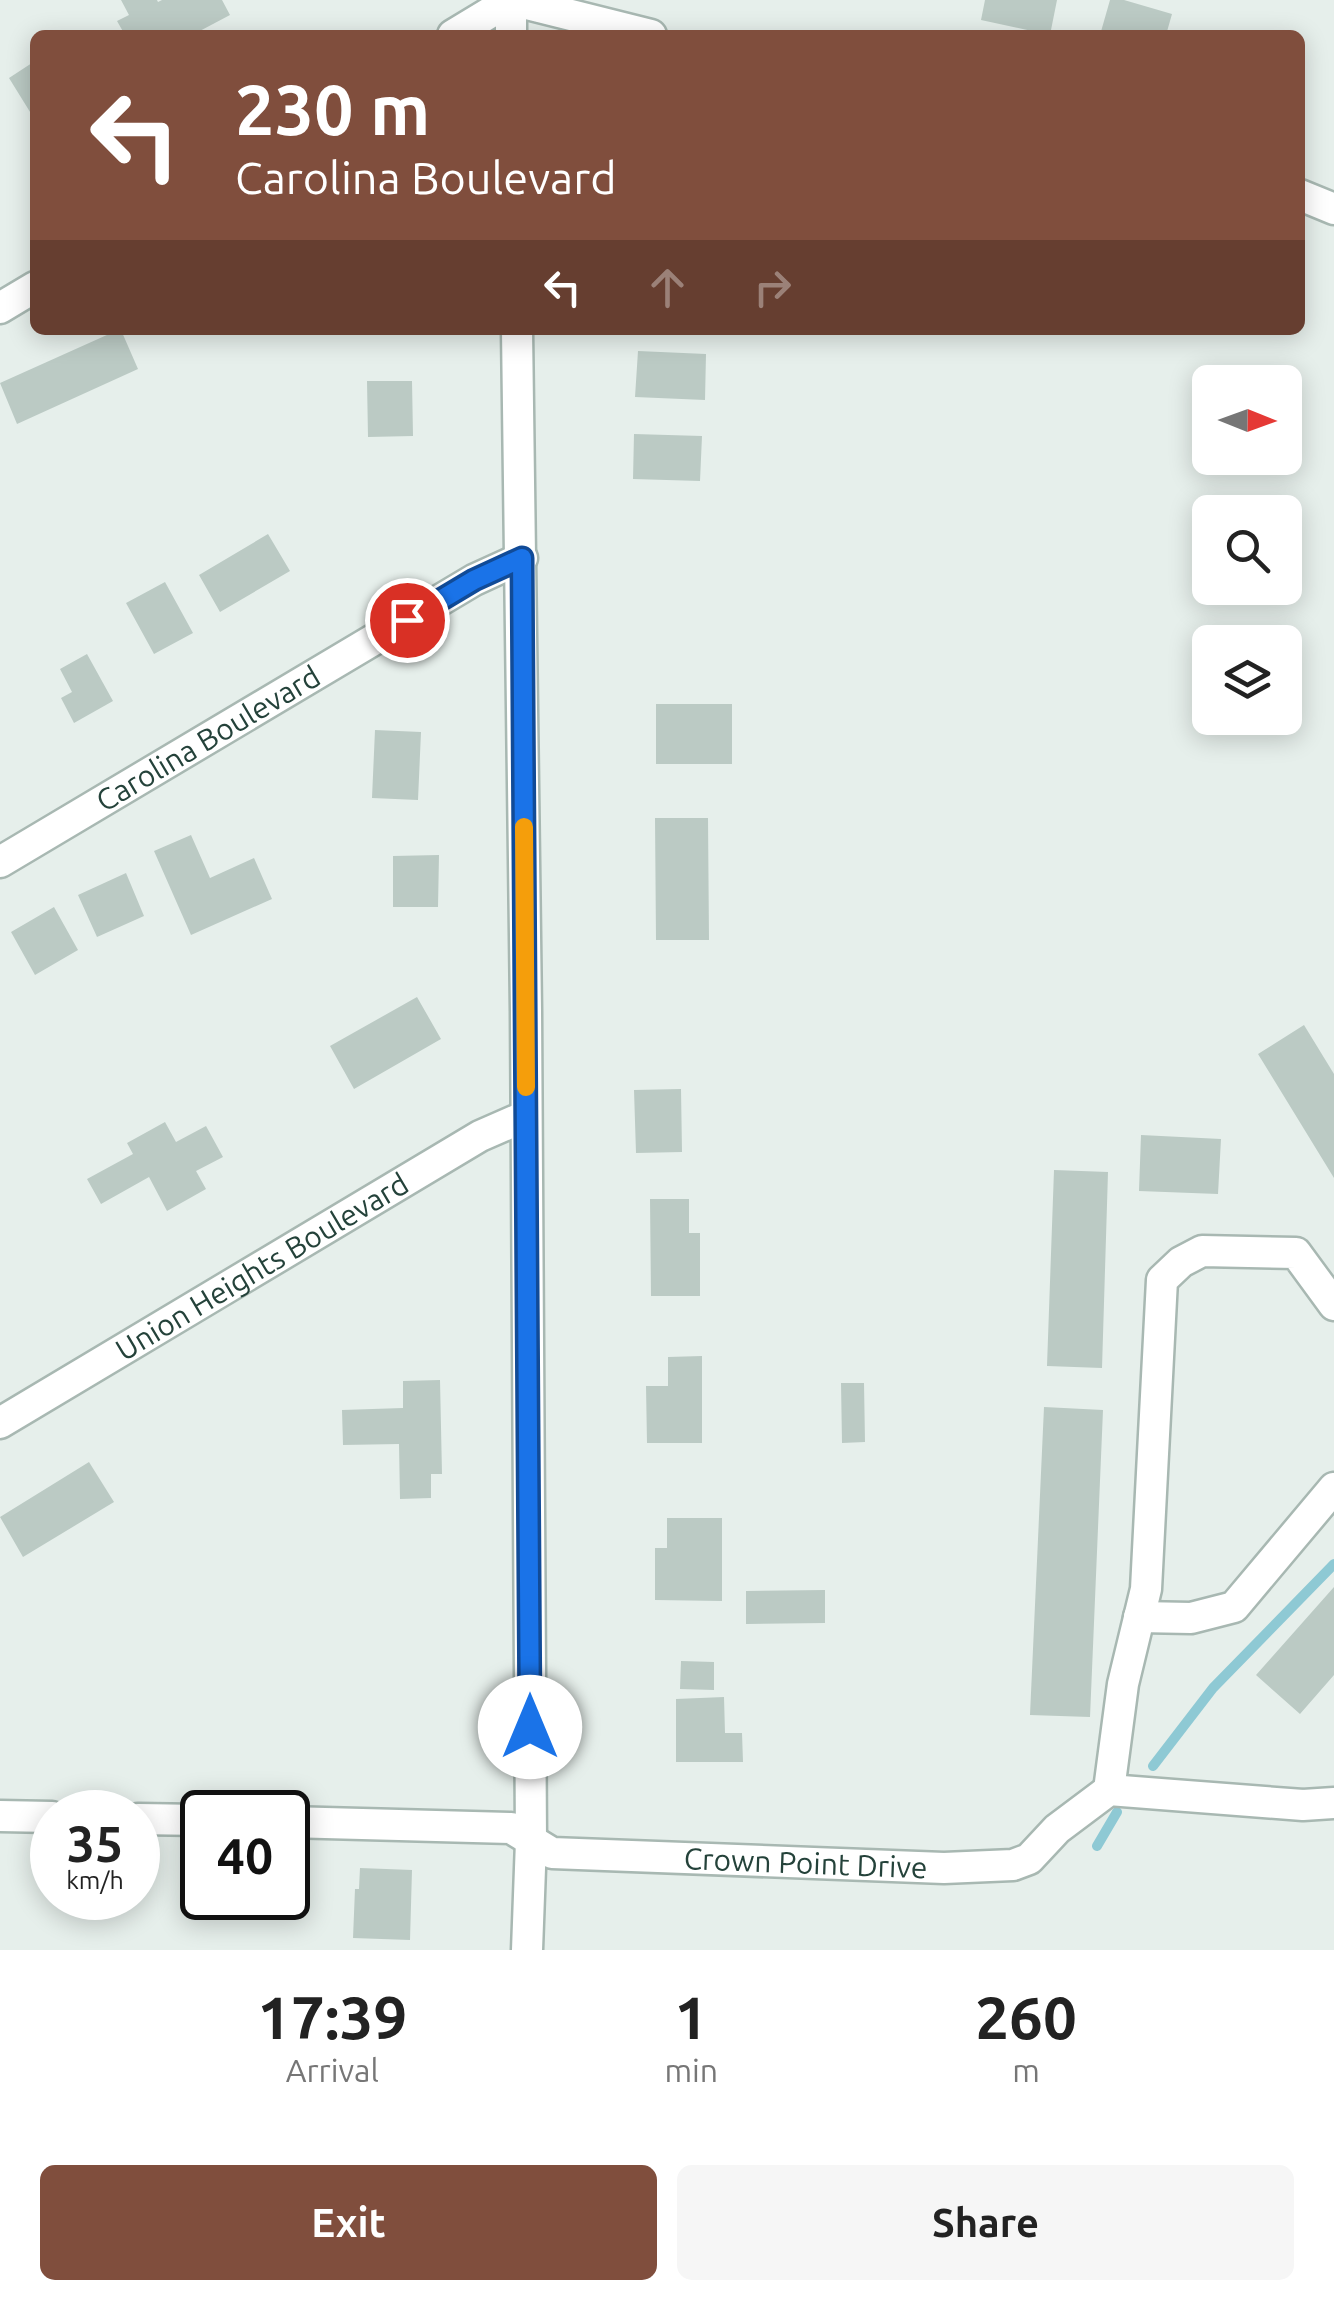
<!DOCTYPE html>
<style>
:root{--surface:#fff;--page:#f6f6f6;--text:#222;--muted:#767676;--accent:#804e3d}
body{margin:0;font-family:Ubuntu,sans-serif;background:var(--page);color:var(--text);height:100vh;display:flex;flex-direction:column;font-size:38px;white-space:nowrap}
*{box-sizing:border-box;margin:0}
p{font-size:32px;color:var(--muted)}
.icon{flex:none;width:55px;height:55px;fill:none;stroke:currentColor;stroke-width:2;stroke-linecap:round;stroke-linejoin:round}
.map{position:relative;height:1950px;overflow:hidden}
.panel{display:flex;flex-direction:column;background:var(--surface);flex:1}
.panel>*{flex:none}
.top-card{position:absolute;left:30px;top:30px;width:1275px;height:305px;border-radius:15px;box-shadow:0 5px 25px #0003;background:#804e3d;color:#fff;overflow:hidden}
.needle{width:65px;rotate:91deg}
.tools{position:absolute;left:1192px;top:365px;display:grid;gap:20px}
.tools a{display:grid;place-items:center;width:110px;height:110px;border-radius:15px;background:var(--surface);box-shadow:0 5px 25px #0003;font-size:50px}
.speed{position:absolute;left:30px;top:1790px;display:flex;gap:20px;font-size:50px;font-weight:700;text-align:center}
.speed>*{display:grid;place-content:center;width:130px;height:130px;border-radius:50%;background:var(--surface);box-shadow:0 5px 25px #0003;line-height:1}
.speed small{font-size:25px;font-weight:400}
.speed .limit{border:5px solid #111;border-radius:15px;background:#fff;color:#111}
.pin{position:absolute;display:grid;place-items:center;width:85px;height:85px;color:#fff;margin:-42px;border:5px solid #fff;border-radius:50%;box-shadow:0 2px 10px #0007}
.me{position:absolute;width:110px;margin:-55px;rotate:0deg;stroke-linejoin:round;filter:drop-shadow(0 0 8px #0008)}
.turn{display:flex;align-items:center;gap:35px;height:210px;padding:0 40px;font-size:45px}
.turn .icon{width:130px;height:130px;stroke-width:2.5}
.turn b{display:block;font-size:70px;line-height:85px}
.lanes{display:flex;align-items:center;height:95px;padding:0 40px;background:#0003;justify-content:center;gap:50px;direction:ltr}
.lanes .off{opacity:.35}
.eta{display:flex;justify-content:space-evenly;align-items:center;height:170px;text-align:center}
.eta b{font-size:60px;font-weight:700;line-height:70px}
.cta{display:flex;gap:20px;margin-top:auto;padding:20px 40px}
.cta a{flex:1;height:115px;border-radius:15px;background:var(--accent);color:#fff;font-size:40px;font-weight:700;line-height:115px;text-align:center}
.cta a+a{background:var(--page);color:var(--text)}
.map>svg:first-child{display:block}
.lines{fill:none;stroke-linecap:round;stroke-linejoin:round}
.stream{stroke:#8ec9d4;stroke-width:10}
.building{fill:#bbcac4}
.minor-casing{stroke:#a8b8b2;stroke-width:35}
.minor{stroke:#fff;stroke-width:30}
.route-casing{stroke:#114b97;stroke-width:25}
.route{stroke:#1a73e8;stroke-width:18}
.slow{stroke:#f59e0b;stroke-width:18}
.labels{text-anchor:middle;dominant-baseline:central;stroke-width:8;stroke-linejoin:round;paint-order:stroke}
.street-label{font-size:30px;fill:#24423a;stroke:#f7fbf9}
</style>
<div class="map">
<svg width="1334" height="1950" viewBox="0 0 1334 1950">
<rect width="100%" height="100%" fill="#e6efeb"/>
<g class="lines">
<path class="stream" d="M1153,1766l60,-78 121,-124
M1097,1846l20,-34"/>
</g>
<path class="building" d="M121,0h36l1,2 4,-2h60l8,15 -34,18 1,2h-72l-8,-14 12,-6z
M985,0h72l-7,35 -69,-15z
M1110,0h14l48,14 -6,21h-66z
M35,61v59l-26,-42z
M118,330h3l17,39 -121,55 -17,-41z
M638,351l68,3 -1,46 -70,-3z
M367,381h45l1,55 -45,1z
M634,434l68,2 -2,45 -67,-2z
M268,534l22,37 -70,41 -21,-37z
M165,582l28,51 -39,21 -28,-51z
M87,654l26,47 -39,22 -13,-25 11,-6 -12,-23z
M656,704h76v60h-76z
M375,730l46,2 -3,68 -46,-2z
M655,818h53l1,122h-53z
M191,835l19,43 44,-20 18,41 -81,36 -37,-84z
M439,855l-1,52h-45v-51z
M126,873l18,43 -47,21 -19,-42z
M54,907l24,43 -43,25 -24,-43z
M417,997l24,42 -87,50 -24,-43z
M1304,1025l30,49v104l-76,-124z
M681,1089l1,63 -46,1 -2,-63z
M165,1122l11,20 30,-16 17,31 -27,14 10,18 -39,22 -18,-34 -48,27 -14,-25 46,-25 -6,-11z
M1141,1135l80,4 -3,55 -79,-3z
M1054,1170l54,2 -6,196 -55,-2z
M650,1199h39v34h11v63h-49z
M702,1356v87h-55l-1,-57h22v-29z
M440,1380l2,94h-11v24l-31,1 -1,-55 -56,1 -1,-35 61,-2v-27z
M841,1383h23l1,59 -23,1z
M1044,1407l59,3 -13,307 -60,-2z
M89,1462l25,40 -91,55 -23,-40z
M667,1518h55v83l-67,-1v-52h12z
M1334,1587v88l-34,39 -44,-39z
M825,1590v33l-79,1v-33z
M681,1661l33,1v28l-34,-1z
M724,1697l1,36h17l1,29h-67v-63z
M360,1868l52,2 -2,70 -57,-2 2,-49h4z"/>
<g class="lines">
<g class="minor-casing">
<g id="minor">
<path d="M511,0v35"/>
<path d="M453,35l58,-35 140,35"/>
<path d="M1300,195l34,14"/>
<path d="M0,308l35,-21"/>
<path d="M517,330l9,681 5,830 -4,109"/>
<path id="s1" d="M0,862l474,-282 48,-22"/>
<path id="s2" d="M0,1423l480,-287 46,-20"/>
<path d="M1139,1617l52,1 43,-11 100,-119"/>
<path d="M1109,1790l14,-106 23,-95 16,-309 19,-18 21,-11 94,2 38,52"/>
<path d="M0,1816l52,1"/>
<path d="M138,1819l64,1"/>
<path id="s3" d="M288,1822l223,6 41,25 392,15 69,-3 16,-6 28,-30 52,-39 194,15 31,-2"/>
</g>
</g>
<use href="#minor" class="minor"/>
</g>
<g class="lines">
<g class="route-casing">
<path id="route" d="M407,620l67,-40 48,-22 8,1169"/>
</g>
<use href="#route" class="route"/>
<path class="slow" d="M524,827l2,260"/>
</g>
<g class="labels">
<g class="street-label">
<text stroke="none"><textPath href="#s1" startOffset="242">Carolina Boulevard</textPath></text>
<text stroke="none"><textPath href="#s2" startOffset="305">Union Heights Boulevard</textPath></text>
<text stroke="none"><textPath href="#s3" startOffset="525">Crown Point Drive</textPath></text>
</g>
</g>
</svg>
<div class="tools">
<a><svg class="needle" viewBox="-14 -14 28 28"><path d="M0-13l5 13h-10z" fill="#e53935"/><path d="M0 13l5-13h-10z" fill="#767676"/></svg></a>
<a><svg class="icon" aria-label="search" viewBox="0 0 24 24"><circle cx="10" cy="10" r="6"/><path d="M15 15l6 6"/></svg></a>
<a><svg class="icon" aria-label="layers" viewBox="0 0 24 24"><path d="M12 4l9 5-9 5-9-5zM3 14l9 5 9-5"/></svg></a>
</div>
<div class="speed"><div>35<small>km/h</small></div><div class="limit">40</div></div>
<div class="pin" style="left:407px;top:620px;background:#d93025"><svg class="icon" aria-label="arrive" viewBox="0 0 24 24"><path d="M6 21V4h12l-3 4 3 4H6"/></svg></div>
<svg class="me" style="left:530px;top:1727px" viewBox="-20 -20 40 40"><circle r="19" fill="#fff"/><path d="M0-13L10 11 0 6-10 11z" fill="#1a73e8"/></svg>
<div class="top-card">
<div class="turn"><svg class="icon" aria-label="left" viewBox="0 0 24 24"><path d="M17 20v-9H6M10 6l-5 5 5 5"/></svg><div><b>230 m</b>Carolina Boulevard</div></div>
<div class="lanes"><svg class="icon" aria-label="left" viewBox="0 0 24 24"><path d="M17 20v-9H6M10 6l-5 5 5 5"/></svg><svg class="icon off" aria-label="ahead" viewBox="0 0 24 24"><path d="M12 20V5M6 11l6-6 6 6"/></svg><svg class="icon off" aria-label="right" viewBox="0 0 24 24"><path d="M7 20v-9h11M14 6l5 5-5 5"/></svg></div>
</div>
</div>
<section class="panel">
<div class="eta">
<div><b>17:39</b><p>Arrival</p></div>
<div><b>1</b><p>min</p></div>
<div><b>260</b><p>m</p></div>
</div>
<div class="cta"><a>Exit</a><a>Share</a></div>
</section>
